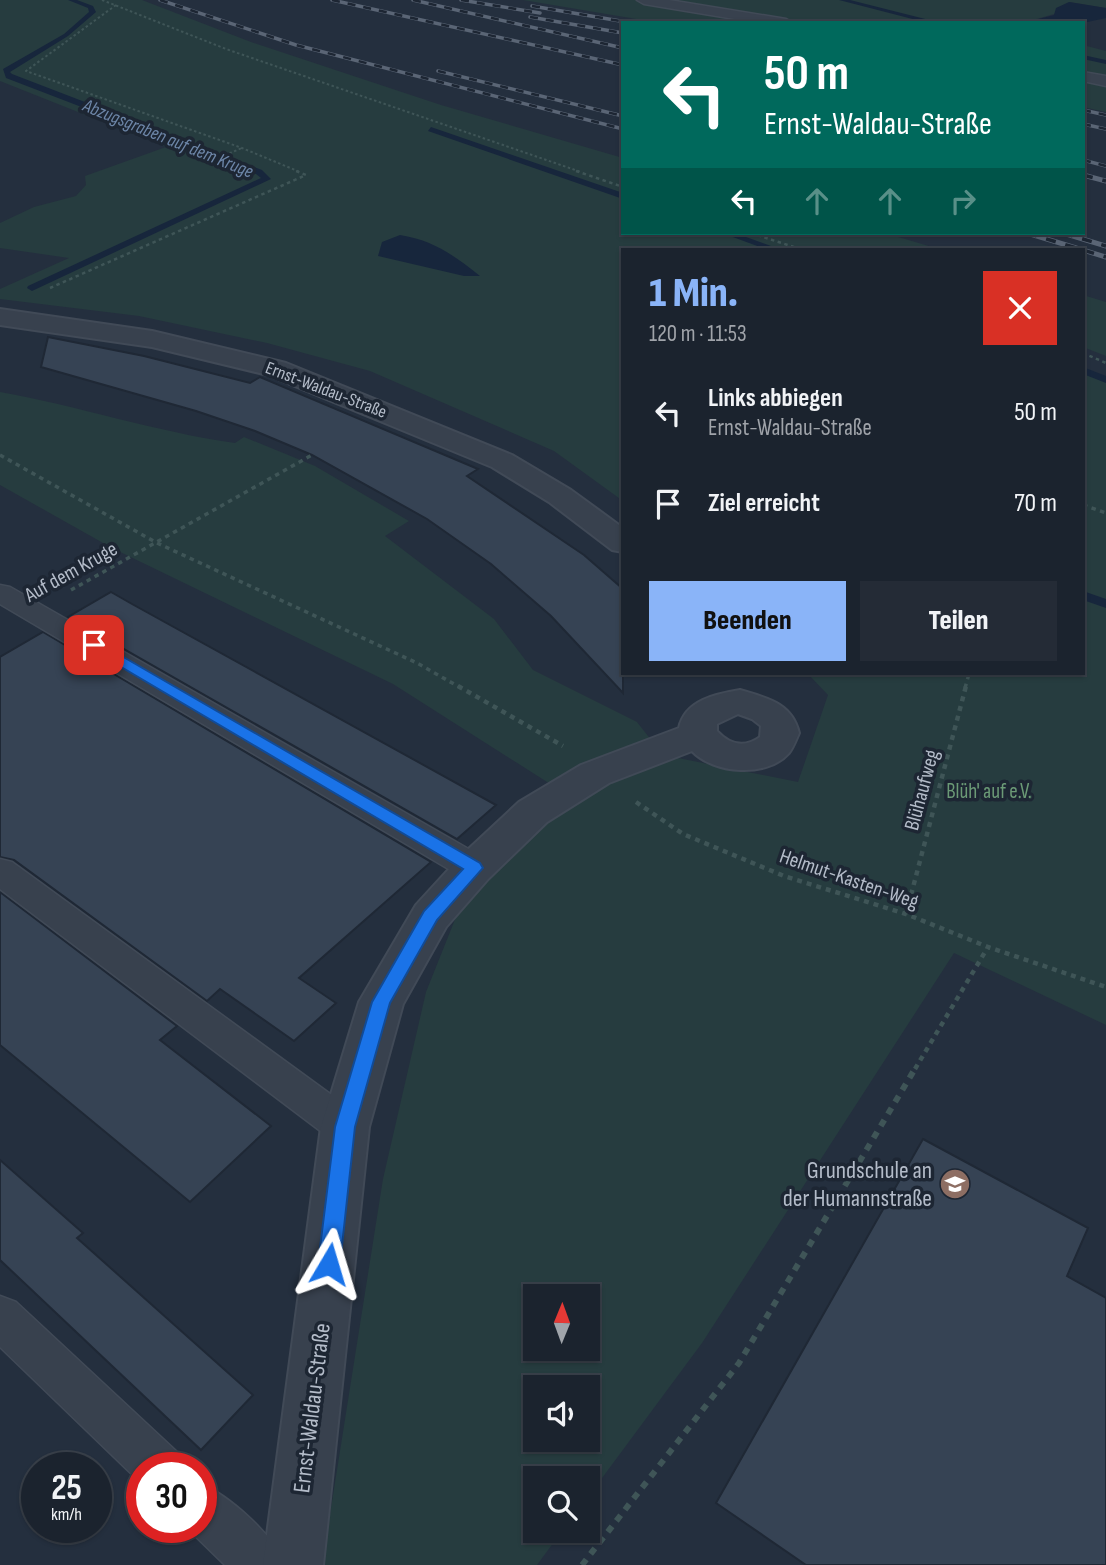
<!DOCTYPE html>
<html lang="de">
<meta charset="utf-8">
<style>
:root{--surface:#1b232e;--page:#242b36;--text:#f1f3f6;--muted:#a0a4aa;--line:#39404a;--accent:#8ab4f8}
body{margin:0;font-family:"Sofia Sans Condensed",sans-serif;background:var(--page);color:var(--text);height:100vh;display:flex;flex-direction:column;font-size:26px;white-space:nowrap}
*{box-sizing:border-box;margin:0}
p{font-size:23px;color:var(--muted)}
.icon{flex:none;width:38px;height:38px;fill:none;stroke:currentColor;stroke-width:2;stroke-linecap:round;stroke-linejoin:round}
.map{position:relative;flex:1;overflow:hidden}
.side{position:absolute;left:621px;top:248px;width:464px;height:427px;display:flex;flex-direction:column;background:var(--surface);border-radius:0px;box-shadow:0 2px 5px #0004,0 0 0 2px var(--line)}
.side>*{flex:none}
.hud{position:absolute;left:621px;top:21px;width:464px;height:214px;border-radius:0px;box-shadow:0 2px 5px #0004,0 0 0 2px var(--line);background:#00695c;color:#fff;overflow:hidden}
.needle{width:46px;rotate:1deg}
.tools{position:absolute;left:523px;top:1284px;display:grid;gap:14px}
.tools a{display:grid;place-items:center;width:77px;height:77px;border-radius:0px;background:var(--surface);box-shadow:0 2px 5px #0004,0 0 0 2px var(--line);font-size:35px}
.speed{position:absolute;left:21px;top:1452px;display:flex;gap:14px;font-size:35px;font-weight:700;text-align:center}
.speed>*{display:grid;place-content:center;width:91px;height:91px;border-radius:50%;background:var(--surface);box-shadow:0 2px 5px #0004,0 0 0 2px var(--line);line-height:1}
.speed small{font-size:18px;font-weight:400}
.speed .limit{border:10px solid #d22;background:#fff;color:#111}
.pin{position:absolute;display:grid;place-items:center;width:60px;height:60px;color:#fff;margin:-30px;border-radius:14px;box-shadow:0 4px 10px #0006}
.me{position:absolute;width:77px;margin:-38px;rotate:7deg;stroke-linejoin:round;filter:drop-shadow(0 0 5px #0008)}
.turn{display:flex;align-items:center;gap:24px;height:147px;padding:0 28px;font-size:32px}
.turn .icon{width:91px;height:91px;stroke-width:2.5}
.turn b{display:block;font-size:49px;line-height:60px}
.lanes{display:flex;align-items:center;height:66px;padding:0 28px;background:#0003;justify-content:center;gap:35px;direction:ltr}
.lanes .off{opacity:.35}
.round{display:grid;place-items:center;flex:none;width:74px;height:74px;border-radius:0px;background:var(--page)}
.summary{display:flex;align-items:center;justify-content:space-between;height:119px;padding:0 28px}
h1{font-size:42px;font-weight:800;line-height:52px;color:var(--accent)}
.button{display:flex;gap:14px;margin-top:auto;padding:14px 28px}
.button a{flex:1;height:80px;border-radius:0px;background:var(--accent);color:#111;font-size:28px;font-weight:800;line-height:80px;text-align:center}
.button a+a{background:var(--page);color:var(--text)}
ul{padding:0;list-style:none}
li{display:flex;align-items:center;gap:21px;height:91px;padding:0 28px}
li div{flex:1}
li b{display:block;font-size:26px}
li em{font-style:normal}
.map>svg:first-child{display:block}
.green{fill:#263c3f;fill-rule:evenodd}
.water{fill:#17263c}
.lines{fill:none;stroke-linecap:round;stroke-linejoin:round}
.stream{fill:#17263c;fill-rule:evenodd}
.building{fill:#364354;stroke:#1f2835;stroke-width:2}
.service-casing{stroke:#414a57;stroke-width:3}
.minor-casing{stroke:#414a57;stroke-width:4}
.path-far4{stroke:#3f5557;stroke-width:2;stroke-dasharray:2.5 2.5;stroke-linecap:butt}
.path-far3{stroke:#3f5557;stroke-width:2.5;stroke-dasharray:3.5 3.5;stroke-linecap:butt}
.path-far2{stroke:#3f5557;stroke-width:3.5;stroke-dasharray:4.5 4.5;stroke-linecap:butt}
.path-far1{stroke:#3f5557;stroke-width:4.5;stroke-dasharray:5 5;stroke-linecap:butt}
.path{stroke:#3f5557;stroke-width:6;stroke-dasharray:7 7;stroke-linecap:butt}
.service{fill:#38414e;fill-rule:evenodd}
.minor{fill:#38414e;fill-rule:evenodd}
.rail-far1-casing{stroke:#5a6575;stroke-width:3.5}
.rail-casing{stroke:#5a6575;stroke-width:5}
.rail-far1{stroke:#1d2633;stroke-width:2.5;stroke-dasharray:8;stroke-linecap:butt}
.rail{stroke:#1d2633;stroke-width:3.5;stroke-dasharray:10;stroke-linecap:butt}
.route{fill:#1a73e8;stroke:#114b97;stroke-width:2}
.labels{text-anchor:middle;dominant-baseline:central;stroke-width:7;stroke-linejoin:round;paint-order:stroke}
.far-street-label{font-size:18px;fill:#b4bcc9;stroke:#1d2633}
.far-water-label{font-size:19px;font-style:italic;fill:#6d86a8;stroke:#1d2633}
.street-label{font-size:21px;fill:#b4bcc9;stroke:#1d2633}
.park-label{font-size:21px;fill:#6b9a76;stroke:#1d2633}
.near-poi-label{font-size:24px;fill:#b4bcc9;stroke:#1d2633;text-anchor:end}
.near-street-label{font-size:24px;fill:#b4bcc9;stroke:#1d2633}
</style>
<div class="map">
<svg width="1106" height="1565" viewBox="0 0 1106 1565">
<rect width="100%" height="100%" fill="#242f3e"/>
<path class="green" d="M0,0h142l109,42 190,63 182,53v75h262l57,17h-319v251l-69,-50 -184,-80 -103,-28 -128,-27 -139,-17v-10l69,-31 -69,-10v-25l34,-16 42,-11 10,-11 -1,-9 81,-29 -166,-66z
M523,0h583v8l-36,-6 -16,12 -31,9h-363z
M1083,45l23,6v61l-23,-5z
M1083,295l23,7v54l-23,-9z
M1083,369l23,10v646l-152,-72 -252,390 -114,154v-18h-52v52h26l-25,34h-215l61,-386 43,-187 38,-95 68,-71 45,-25 -184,-117 -281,-136 -112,-63v-93c79,14 156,40 235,51l9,-6 71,29 94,55 -24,15 109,83 39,51 104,52 26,33 135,27 30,-87 -20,-21h275zM536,1297h52v52h-52zM536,1388h52v52h-52z"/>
<path class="water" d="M1069,2l37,6v10l-23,5h-60l31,-8 2,-7z
M400,235c33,5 55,21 80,41h-16l-86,-20 4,-14z"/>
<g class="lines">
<path class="stream" d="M68,0h9l16,6 3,6 -28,24 -58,36 2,2 250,96 9,9 -239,112 -5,-3 1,-2 233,-108 -5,-4 -250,-96 -3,-9 61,-35 25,-22 -1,-4z
M839,0h11l91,23h-13z
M1083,55l23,5v4l-23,-5z
M431,127l192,66v6l-195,-68z
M722,233h13l47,17h-14z
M1083,367l23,9v7l-23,-9z
M1083,591l23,8v9l-23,-8z"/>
</g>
<path class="building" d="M48,337l96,19 106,27 10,-6 218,92 -11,7 117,79 39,34v104l-72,-77 -60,-52 -64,-45 -115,-64 -57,-24 -59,-20 -155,-44z
M111,592l21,12 364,201 -39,34 -389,-222z
M43,632l388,230 -132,116 37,25 -42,38 -74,-52 -13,12 -193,-141 -14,-3v-200z
M0,892l177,134 -17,14 111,86 -81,76 -190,-157z
M923,1139l165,89 -21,48 39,22v267h-300l-90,-62z
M0,1160l83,73 -6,5 176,157 -52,55 -201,-190z"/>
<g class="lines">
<g class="service-casing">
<path id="service" d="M637,0h32l117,19 7,4h-34l-115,-19z
M1083,72l23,4v10l-23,-5z
M0,585l10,2 476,272 5,9 -5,9 -12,3 -12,-3 -462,-273z
M0,859l12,3 347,253 6,12 -6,12 -14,5 -14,-5 -331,-250z
M0,1296l16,6 160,149 7,17h-41v16l-142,-137z
M201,1484c29,12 73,52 85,81h-61l-38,-37h14z"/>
</g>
<g class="minor-casing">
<path id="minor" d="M0,309l152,22 134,32 226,92 59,35 52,38v24l-11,-2 -63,-48 -57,-35 -224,-92 -116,-28 -152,-22z
M740,690c27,8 52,13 59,43 -3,7 -6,15 -10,20 -22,25 -75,21 -97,-2l-83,32 -62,39 -59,57 -42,48 -43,77 -34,123 -46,438h-60l58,-438 38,-125 57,-97 44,-48 59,-55 62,-37 98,-37c6,-28 37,-34 61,-38zM738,714l14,5 9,7 -1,11c-15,11 -30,8 -43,-6v-7z"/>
</g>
<path class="path-far4" d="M102,0l124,49 355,123
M116,5l-90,66 216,77 58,24
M211,161l31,-13"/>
<path class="path-far3" d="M576,171l47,16
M751,233l52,17
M50,288l256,-113 -10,-4
M1083,353l23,10"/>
<path class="path-far2" d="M0,455l157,88 260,120 44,25
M1083,505l23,8
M71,590l241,-135
M965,688l4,-14"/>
<path class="path-far1" d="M458,686l105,60
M636,802l47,32 101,42 122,38 82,33 118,40
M906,914l60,-228
M915,1069l73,-122"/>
<path class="path" d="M582,1565l157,-202 177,-296"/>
<use href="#service" class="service"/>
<use href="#minor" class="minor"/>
<g class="rail-far1-casing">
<path id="rail-far1" d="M160,0l136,45 327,84
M332,0l291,65
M413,0l210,48
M461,0l79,13
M532,6l100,17
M530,17l93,16
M438,71l185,45
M1083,110l23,5
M1083,124l23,5
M1083,160l23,6"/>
</g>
<g class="rail-casing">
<path id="rail" d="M1083,175l23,6
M1027,233l79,24
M1063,233l43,13"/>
</g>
<use href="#rail-far1" class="rail-far1"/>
<use href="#rail" class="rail"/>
</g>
<path class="route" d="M94,640l386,223 3,5 -46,52 -47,83 -35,124 -15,137 -3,7 -8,3 -7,-3 -4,-7 17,-137 37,-125 52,-91 39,-42 -374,-221v-6z"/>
<defs>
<g id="school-disc" transform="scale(1.575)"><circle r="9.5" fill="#8d6e63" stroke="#1d2633"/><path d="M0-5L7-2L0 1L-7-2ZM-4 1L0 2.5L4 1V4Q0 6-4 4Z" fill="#fff"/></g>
</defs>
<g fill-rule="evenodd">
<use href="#school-disc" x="955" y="1184"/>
</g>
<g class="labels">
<g class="far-street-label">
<text transform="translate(326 390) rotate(21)">Ernst-Waldau-Straße</text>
</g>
<g class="far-water-label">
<text transform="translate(168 139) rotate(22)">Abzugsgraben auf dem Kruge</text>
</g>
<g class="street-label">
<text transform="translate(71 572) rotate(-29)">Auf dem Kruge</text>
<text transform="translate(922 790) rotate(-75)">Blühaufweg</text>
<text transform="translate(849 879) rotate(19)">Helmut-Kasten-Weg</text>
</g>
<g class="park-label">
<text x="989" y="791">Blüh' auf e.V.</text>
</g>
<g class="near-poi-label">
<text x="932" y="1170">Grundschule an<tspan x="932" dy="28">der Humannstraße</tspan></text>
</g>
<g class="near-street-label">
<text transform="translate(312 1408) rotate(-83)">Ernst-Waldau-Straße</text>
</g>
</g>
</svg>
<div class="tools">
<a><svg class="needle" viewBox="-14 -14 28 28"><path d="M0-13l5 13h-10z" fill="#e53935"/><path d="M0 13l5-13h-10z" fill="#a0a4aa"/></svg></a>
<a><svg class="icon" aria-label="sound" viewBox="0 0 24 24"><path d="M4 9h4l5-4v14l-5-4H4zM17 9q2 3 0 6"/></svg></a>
<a><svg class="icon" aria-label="search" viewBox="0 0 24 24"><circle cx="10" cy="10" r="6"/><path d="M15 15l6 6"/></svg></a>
</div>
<div class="speed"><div>25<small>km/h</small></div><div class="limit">30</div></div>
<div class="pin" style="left:94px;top:645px;background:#d93025"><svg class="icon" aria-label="arrive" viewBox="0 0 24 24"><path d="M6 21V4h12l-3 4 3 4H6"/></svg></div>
<svg class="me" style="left:329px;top:1264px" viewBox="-20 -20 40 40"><path d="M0-17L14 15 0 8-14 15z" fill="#1a73e8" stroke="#fff" stroke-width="4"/></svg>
<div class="hud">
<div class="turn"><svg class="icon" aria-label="left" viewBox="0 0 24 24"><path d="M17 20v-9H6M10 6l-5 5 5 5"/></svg><div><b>50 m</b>Ernst-Waldau-Straße</div></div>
<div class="lanes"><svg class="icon" aria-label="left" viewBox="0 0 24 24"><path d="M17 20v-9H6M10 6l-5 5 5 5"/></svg><svg class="icon off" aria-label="ahead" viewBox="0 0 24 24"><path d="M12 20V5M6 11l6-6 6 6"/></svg><svg class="icon off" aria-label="ahead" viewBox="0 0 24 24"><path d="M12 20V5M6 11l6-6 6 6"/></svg><svg class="icon off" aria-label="right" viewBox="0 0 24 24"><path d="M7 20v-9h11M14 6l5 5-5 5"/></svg></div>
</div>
<section class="side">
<div class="summary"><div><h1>1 Min.</h1><p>120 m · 11:53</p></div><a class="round" style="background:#d93025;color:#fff"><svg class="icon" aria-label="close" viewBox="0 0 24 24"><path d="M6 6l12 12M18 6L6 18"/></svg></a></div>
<ul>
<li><svg class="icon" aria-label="left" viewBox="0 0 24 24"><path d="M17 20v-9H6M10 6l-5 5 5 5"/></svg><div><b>Links abbiegen</b><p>Ernst-Waldau-Straße</p></div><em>50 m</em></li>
<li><svg class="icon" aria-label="arrive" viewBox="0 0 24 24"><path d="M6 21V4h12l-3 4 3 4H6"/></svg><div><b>Ziel erreicht</b></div><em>70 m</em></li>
</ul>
<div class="button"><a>Beenden</a><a>Teilen</a></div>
</section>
</div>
